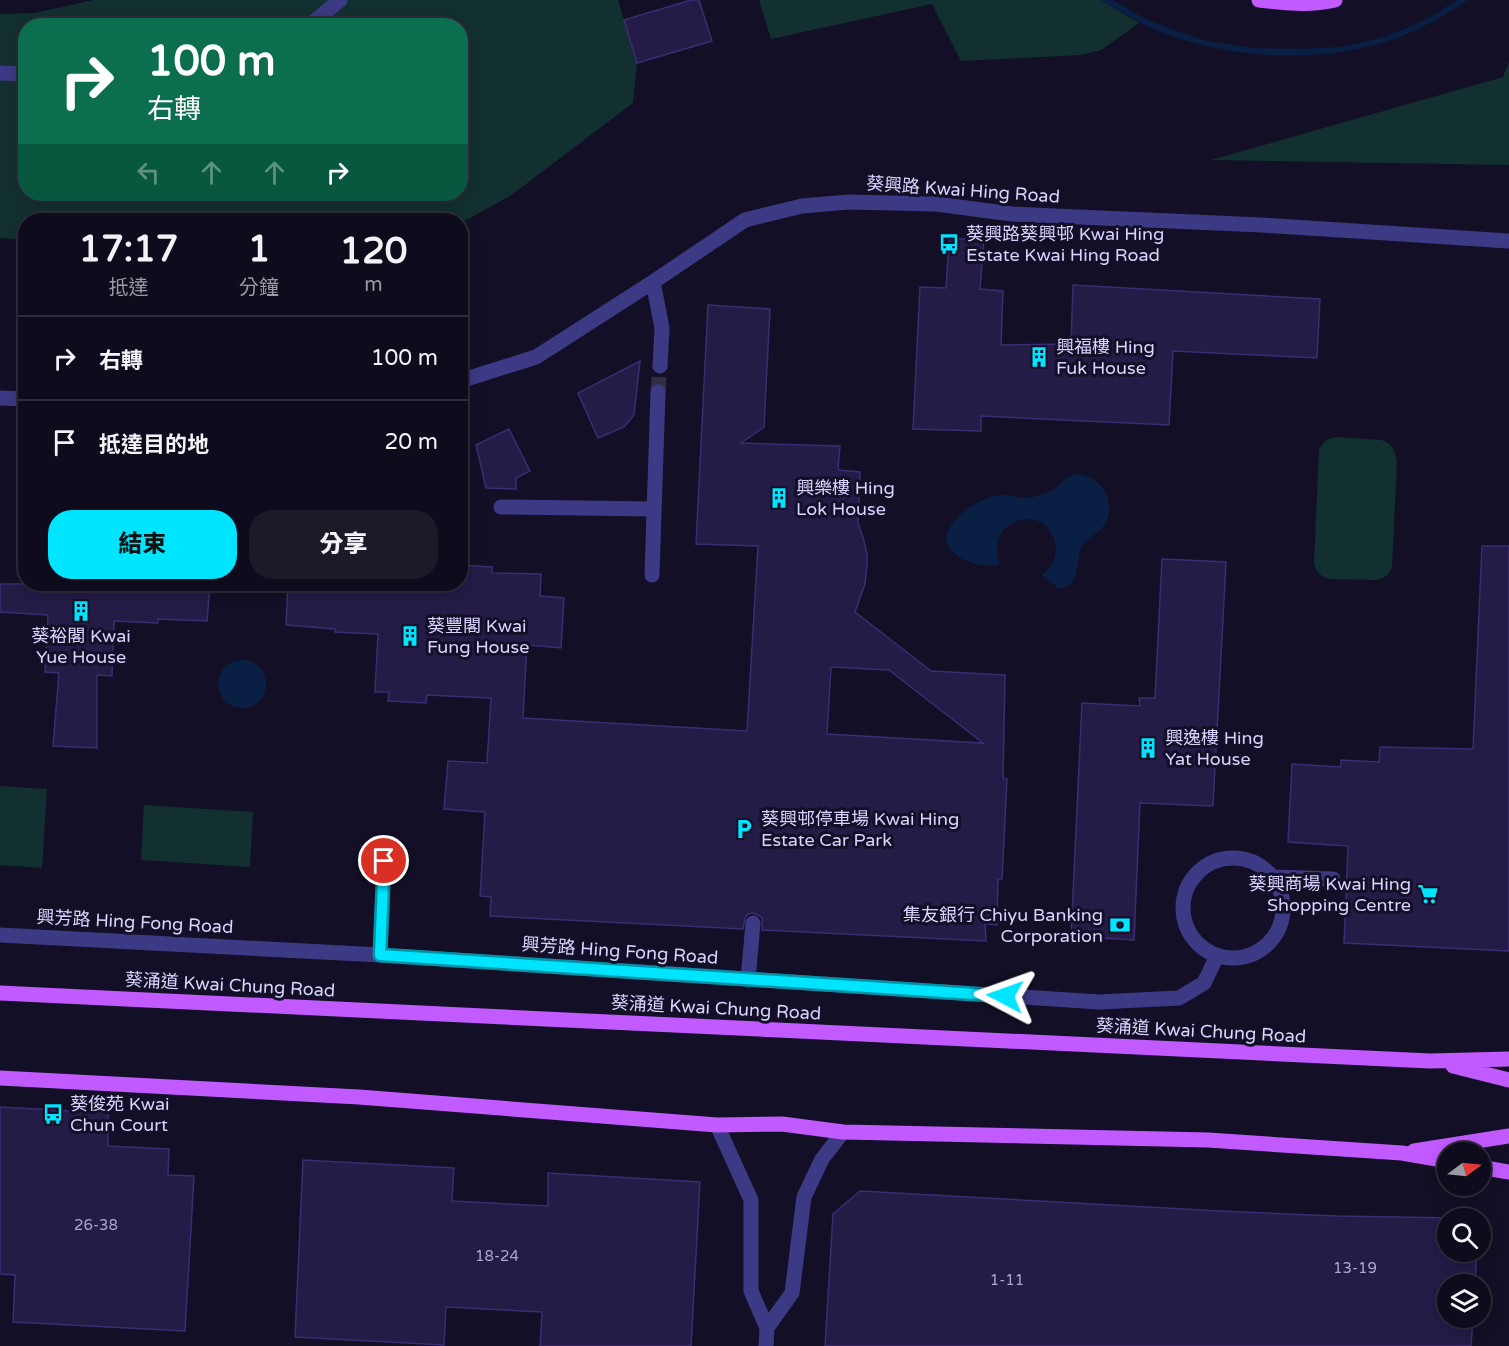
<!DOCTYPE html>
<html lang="zh-TW">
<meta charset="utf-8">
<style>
:root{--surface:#0e0b1c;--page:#1c1929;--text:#f1f3f6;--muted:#9b9ba3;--line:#2e2b3b;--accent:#00e5ff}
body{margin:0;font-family:"Varela Round","Noto Sans TC",sans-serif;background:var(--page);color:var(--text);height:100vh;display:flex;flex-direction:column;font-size:22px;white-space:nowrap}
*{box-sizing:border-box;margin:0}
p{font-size:20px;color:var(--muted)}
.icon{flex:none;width:33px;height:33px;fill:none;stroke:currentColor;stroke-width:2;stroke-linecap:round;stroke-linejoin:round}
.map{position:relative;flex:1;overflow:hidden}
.sheet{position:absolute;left:18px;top:213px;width:450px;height:378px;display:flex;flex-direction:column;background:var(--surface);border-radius:24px;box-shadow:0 3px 15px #0003,0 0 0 2px var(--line)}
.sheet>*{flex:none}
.hud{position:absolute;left:18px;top:18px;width:450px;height:183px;border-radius:24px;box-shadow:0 3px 15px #0003,0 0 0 2px var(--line);background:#0b6e4f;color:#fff;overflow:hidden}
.needle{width:39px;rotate:75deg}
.fabs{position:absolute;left:1437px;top:1142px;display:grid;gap:12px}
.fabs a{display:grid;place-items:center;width:54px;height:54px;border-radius:50%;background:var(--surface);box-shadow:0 3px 15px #0003,0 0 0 2px var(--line);font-size:30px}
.pin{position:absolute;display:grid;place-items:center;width:51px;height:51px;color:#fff;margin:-26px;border:3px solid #fff;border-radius:50%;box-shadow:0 2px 6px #0007}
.me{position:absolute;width:66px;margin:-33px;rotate:274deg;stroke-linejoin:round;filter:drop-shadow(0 0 4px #0008)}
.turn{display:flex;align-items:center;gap:21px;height:126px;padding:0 30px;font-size:27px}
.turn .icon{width:78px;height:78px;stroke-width:2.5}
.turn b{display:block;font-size:42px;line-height:51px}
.lanes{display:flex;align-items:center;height:57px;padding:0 30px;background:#0003;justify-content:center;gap:30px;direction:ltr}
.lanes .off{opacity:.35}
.eta{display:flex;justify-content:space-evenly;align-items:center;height:102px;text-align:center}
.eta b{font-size:36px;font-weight:800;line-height:42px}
.button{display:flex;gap:12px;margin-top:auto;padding:12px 30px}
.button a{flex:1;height:69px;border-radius:24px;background:var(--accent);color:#111;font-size:24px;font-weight:800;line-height:69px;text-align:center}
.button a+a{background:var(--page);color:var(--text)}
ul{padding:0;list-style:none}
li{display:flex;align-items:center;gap:18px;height:84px;padding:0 30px;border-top:2px solid var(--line)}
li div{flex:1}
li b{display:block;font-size:22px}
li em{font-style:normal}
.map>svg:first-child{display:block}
.green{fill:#12302f;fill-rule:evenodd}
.water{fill:#0a1f44}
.building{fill:#241b47;stroke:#3b2d73;stroke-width:1.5;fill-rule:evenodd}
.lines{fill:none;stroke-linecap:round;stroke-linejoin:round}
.minor-tunnel{stroke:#312d47;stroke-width:15;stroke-dasharray:15 8;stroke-linecap:butt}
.minor{stroke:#3d3a85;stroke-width:15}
.major{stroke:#c25bff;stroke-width:15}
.route-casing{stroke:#0095a6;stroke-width:15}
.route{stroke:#00e5ff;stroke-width:10}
.labels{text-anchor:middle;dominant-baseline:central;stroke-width:6;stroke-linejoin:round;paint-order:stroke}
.number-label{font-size:15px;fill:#aca6d1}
.street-label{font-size:18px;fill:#d9d4ff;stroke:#130f26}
.poi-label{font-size:18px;fill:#d9d4ff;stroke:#130f26;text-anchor:start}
</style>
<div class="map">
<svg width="1509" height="1346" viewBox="0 0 1509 1346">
<rect width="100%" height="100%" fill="#130f26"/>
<path class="green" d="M93,0h525l19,64 -4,39 -123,93 -49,27 -1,-3h-434l-1,20 -25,-2v-224l35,-1zM26,26h434v168h-434z
M759,0h342l38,23 -38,27 -20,5 -120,6 -29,-57 -161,35z
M1509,62v103l-298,-5 292,-83z
M1336,437l45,3c11,3 14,10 16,21l-5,106c-3,8 -7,11 -16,13l-47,-1c-9,-3 -13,-7 -15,-16l5,-113c3,-8 9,-11 17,-13z
M0,786l47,3 -5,79 -42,-3z
M144,805l109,7 -3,55 -109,-7z"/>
<path class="water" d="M1101,0h12l31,18 24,10 40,13 45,7 48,1 38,-2 42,-9 33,-13 22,-11 21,-14h11c-17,11 -34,22 -52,30 -76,35 -173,32 -250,4 -23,-8 -44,-22 -65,-34z
M1077,474c11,1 21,6 27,16 8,15 7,31 -6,42 -6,5 -14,8 -17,16 -6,15 0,40 -23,40l-16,-13c10,-9 16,-19 13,-33 -9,-39 -72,-25 -55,22 -15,6 -47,-4 -53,-20 -4,-11 8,-25 16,-32 11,-9 27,-17 42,-17 7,0 12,3 19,3 7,0 16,-3 22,-5 13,-3 13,-11 22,-16 3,-2 6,-2 9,-3z
M218 684a24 24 0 1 1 48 0a24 24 0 1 1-48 0Z"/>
<path class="building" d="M691,0h8l13,41 -75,22 -13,-43z
M949,239h35l-4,50 23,2 -2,54 70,-1 2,-59 247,14 -3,59 -144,-7 -4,74 -188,-9v15l-68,-2 7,-142 26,1z
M708,305l62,4 -6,118 -23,16 99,3 -2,24 22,2 -2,51 6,18 3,13v10l-2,20 -10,28 76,59 74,4 -2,103 4,1 -5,100 -4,1 -1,45 -12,-1 1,17 -224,-11v-12l-4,-3 -5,-2 -5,1 -3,4 -2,11 -253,-13 1,-19 -11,-1 5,-84 -41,-3 4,-48 39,2 4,-65 -64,-3 -1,8 -38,-2 1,-9h-14l3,-58 -43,-2v-3l-49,-4 2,-41h172l1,-19 31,2v6l49,1 -1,22 24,2 -3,50 -34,-3 -4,73 224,13 11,-185 -62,-2zM831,667l58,3 94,73 -156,-9z
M640,361l-6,54 -10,12 -26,11 -20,-45z
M509,429l21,42 -14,7v11l-30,-1 -10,-43z
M1482,546h27v405l-165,-8 4,-97 -60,-4 4,-78 49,3v-7l38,2 1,-15 93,2z
M1162,559l64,3 -13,244 -73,-3 -6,137 -63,-4 11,-233 58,3 -1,-8h16z
M0,584h210l-3,37 -49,-2v4l-44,-2 -2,55 -15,-1v73l-44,-2 6,-73 -14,-1 3,-57 -48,-3z
M0,1107l108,6v33l61,3 -1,26 26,1 -9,155 -172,-9 2,-47 -15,-1z
M303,1160l151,8 -2,33 96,5v-33l152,9 -9,164h-151l2,-34 -96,-5 -2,38 -149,-8z
M860,1191l360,20 116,5 121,2h-9v33h29l-2,33h-27v33h25l-2,29h-646l8,-132z"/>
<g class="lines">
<path class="minor-tunnel" d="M658,392l2,-26"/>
<path class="minor" d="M309,26l31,-26
M0,73l26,1
M653,282l9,46 -2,38
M460,381l76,-24 117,-75 92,-62 57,-14 46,-4 88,2 76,10 250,11 247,16
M0,398l26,1
M501,507l153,2
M652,575l6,-183
M1183 908a50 50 0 1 1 100 0a50 50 0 1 1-100 0Z
M1274,877l59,2
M0,935l380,20 719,47 80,-4 25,-15 13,-27
M380,955l4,-94
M748,980l5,-57
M717,1125l34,75v91l16,37 -1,18
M767,1328l25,-35 12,-96 18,-38 21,-27"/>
<path class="major" d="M1259,0c25,3 51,6 76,0
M0,993l1430,68 79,-2
M1453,1066l56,14
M0,1078l359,19 358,28 65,-1 61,8 365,8 194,13 46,8
M1414,1151l95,-15
M1480,1167l29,5"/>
</g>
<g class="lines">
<g class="route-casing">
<path id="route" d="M384,861l-4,94 625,41"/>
</g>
<use href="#route" class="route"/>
</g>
<defs>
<g id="bus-bare" transform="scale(1.62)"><path d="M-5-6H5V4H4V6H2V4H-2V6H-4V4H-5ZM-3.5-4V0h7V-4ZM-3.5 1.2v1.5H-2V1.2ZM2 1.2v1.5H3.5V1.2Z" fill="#00e5ff" stroke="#130f26" stroke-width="2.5" paint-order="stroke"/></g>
<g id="building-bare" transform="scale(1.62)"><path d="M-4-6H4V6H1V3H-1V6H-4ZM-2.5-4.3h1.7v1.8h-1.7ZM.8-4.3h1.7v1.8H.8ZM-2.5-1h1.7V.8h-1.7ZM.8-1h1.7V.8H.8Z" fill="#00e5ff" stroke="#130f26" stroke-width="2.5" paint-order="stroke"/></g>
<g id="parking-bare" transform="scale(1.62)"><path d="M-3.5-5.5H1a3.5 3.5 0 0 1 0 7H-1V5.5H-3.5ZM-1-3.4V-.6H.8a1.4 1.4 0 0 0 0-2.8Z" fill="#00e5ff" stroke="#130f26" stroke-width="2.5" paint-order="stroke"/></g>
<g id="supermarket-bare" transform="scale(1.62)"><path d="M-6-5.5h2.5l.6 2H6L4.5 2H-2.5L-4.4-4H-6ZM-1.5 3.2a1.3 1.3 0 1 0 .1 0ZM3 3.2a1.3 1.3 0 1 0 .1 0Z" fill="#00e5ff" stroke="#130f26" stroke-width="2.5" paint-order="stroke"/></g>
<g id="bank-bare" transform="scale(1.62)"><path d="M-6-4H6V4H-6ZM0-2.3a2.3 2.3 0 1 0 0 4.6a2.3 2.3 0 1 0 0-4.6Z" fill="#00e5ff" stroke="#130f26" stroke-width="2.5" paint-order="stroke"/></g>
</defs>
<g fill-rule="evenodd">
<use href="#bus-bare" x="949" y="244"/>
<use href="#building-bare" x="1039" y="357"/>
<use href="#building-bare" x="779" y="498"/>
<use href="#building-bare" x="81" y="611"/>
<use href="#building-bare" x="410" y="636"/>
<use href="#building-bare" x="1148" y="748"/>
<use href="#parking-bare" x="744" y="829"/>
<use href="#supermarket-bare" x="1428" y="894"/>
<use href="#bank-bare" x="1120" y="925"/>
<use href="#bus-bare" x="53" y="1114"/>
</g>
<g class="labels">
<g class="number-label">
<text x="96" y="1225">26-38</text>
<text x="497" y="1256">18-24</text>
<text x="1355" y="1268">13-19</text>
<text x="1007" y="1280">1-11</text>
</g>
<g class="street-label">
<text transform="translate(963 190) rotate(4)">葵興路 Kwai Hing Road</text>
<text transform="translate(135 922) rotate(3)">興芳路 Hing Fong Road</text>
<text transform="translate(620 951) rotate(4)">興芳路 Hing Fong Road</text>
<text transform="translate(230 985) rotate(3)">葵涌道 Kwai Chung Road</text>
<text transform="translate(716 1008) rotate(3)">葵涌道 Kwai Chung Road</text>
<text transform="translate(1201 1031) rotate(3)">葵涌道 Kwai Chung Road</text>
</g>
<g class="poi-label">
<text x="966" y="234">葵興路葵興邨 Kwai Hing<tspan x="966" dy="21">Estate Kwai Hing Road</tspan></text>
<text x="1056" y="347">興福樓 Hing<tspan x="1056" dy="21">Fuk House</tspan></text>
<text x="796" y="488">興樂樓 Hing<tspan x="796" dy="21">Lok House</tspan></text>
<text x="427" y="626">葵豐閣 Kwai<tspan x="427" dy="21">Fung House</tspan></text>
<text x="81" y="636" text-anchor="middle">葵裕閣 Kwai<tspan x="81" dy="21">Yue House</tspan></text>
<text x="1165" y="738">興逸樓 Hing<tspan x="1165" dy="21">Yat House</tspan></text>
<text x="761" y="819">葵興邨停車場 Kwai Hing<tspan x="761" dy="21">Estate Car Park</tspan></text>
<text x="1411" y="884" text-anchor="end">葵興商場 Kwai Hing<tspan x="1411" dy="21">Shopping Centre</tspan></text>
<text x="1103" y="915" text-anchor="end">集友銀行 Chiyu Banking<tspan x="1103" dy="21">Corporation</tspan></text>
<text x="70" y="1104">葵俊苑 Kwai<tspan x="70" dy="21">Chun Court</tspan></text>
</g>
</g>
</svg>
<div class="fabs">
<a><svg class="needle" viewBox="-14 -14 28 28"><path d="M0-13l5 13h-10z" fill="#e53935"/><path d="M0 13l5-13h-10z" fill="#9b9ba3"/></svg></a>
<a><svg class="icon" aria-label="search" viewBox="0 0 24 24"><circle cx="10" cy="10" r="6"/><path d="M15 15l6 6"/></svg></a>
<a><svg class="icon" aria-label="layers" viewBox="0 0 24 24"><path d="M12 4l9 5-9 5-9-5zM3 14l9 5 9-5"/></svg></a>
</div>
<div class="pin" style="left:384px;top:861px;background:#d93025"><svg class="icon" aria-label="arrive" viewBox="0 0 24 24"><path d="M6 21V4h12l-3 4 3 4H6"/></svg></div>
<svg class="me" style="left:1005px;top:996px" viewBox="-20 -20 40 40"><path d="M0-17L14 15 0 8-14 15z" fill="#00e5ff" stroke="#fff" stroke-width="4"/></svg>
<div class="hud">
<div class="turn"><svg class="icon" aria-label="right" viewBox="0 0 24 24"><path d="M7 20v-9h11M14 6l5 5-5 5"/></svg><div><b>100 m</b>右轉</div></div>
<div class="lanes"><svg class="icon off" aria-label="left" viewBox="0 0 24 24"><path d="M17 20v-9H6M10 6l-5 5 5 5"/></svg><svg class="icon off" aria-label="ahead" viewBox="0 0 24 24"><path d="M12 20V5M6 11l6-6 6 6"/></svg><svg class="icon off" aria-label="ahead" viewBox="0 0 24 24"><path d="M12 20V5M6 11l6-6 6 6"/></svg><svg class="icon" aria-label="right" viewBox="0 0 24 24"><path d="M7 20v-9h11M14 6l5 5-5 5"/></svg></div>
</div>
<section class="sheet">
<div class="eta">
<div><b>17:17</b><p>抵達</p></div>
<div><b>1</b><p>分鐘</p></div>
<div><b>120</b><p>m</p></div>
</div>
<ul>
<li><svg class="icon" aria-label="right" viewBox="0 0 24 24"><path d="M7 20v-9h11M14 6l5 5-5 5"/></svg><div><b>右轉</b></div><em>100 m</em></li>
<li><svg class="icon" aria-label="arrive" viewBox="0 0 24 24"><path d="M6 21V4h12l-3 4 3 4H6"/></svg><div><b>抵達目的地</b></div><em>20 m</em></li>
</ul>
<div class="button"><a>結束</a><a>分享</a></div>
</section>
</div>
